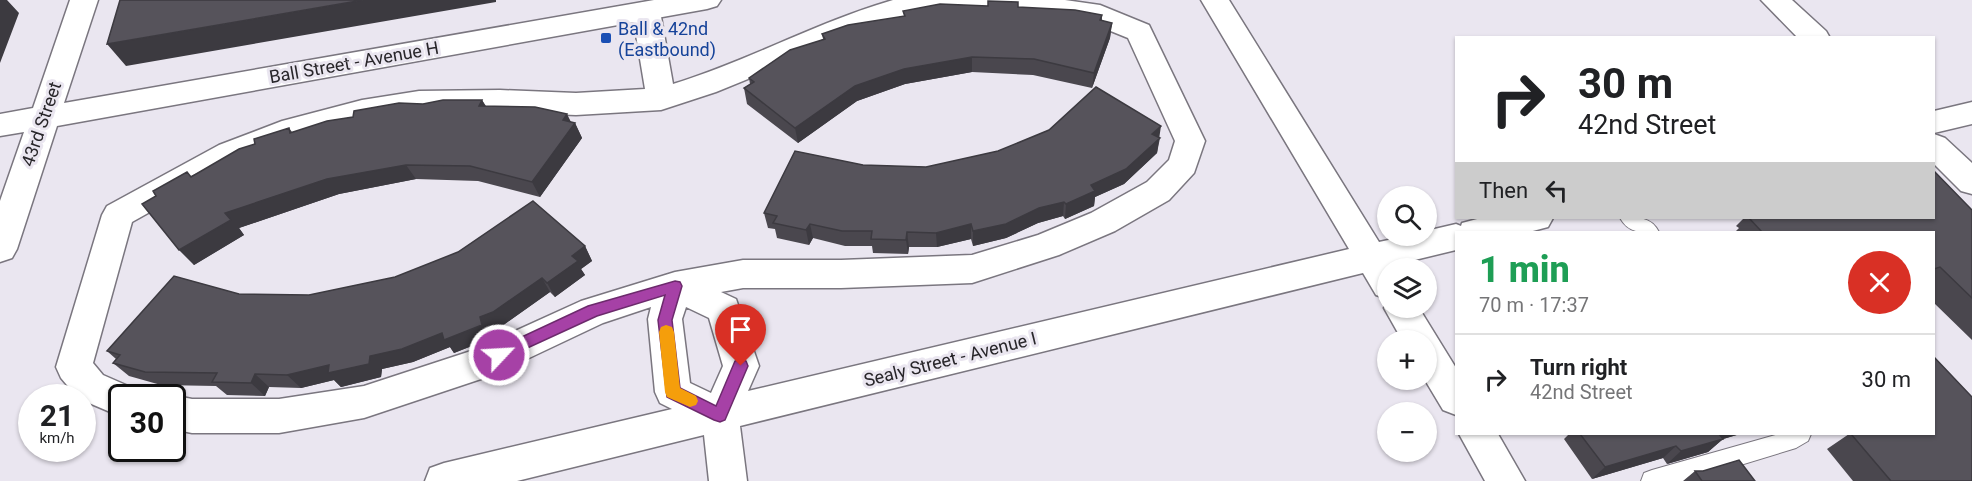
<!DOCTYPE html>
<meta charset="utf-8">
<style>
:root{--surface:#fff;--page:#f6f6f6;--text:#202124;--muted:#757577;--line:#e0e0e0}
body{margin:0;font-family:Roboto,sans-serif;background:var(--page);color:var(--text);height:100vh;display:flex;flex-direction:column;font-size:22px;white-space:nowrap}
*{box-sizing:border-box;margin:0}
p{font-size:20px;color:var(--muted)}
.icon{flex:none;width:33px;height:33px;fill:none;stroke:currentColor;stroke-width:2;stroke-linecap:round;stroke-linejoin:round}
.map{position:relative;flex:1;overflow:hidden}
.side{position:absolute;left:1455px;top:231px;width:480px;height:204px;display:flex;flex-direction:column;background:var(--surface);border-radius:0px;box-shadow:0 2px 4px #0004}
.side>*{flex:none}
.banner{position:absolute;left:1455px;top:36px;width:480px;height:183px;border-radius:0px;box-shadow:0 2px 4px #0004;background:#fff;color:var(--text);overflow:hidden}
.controls{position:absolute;left:1377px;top:186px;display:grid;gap:12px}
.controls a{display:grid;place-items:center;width:60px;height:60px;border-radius:50%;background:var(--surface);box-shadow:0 2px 4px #0004;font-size:30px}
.speed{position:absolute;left:18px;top:384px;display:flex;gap:12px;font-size:30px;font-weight:700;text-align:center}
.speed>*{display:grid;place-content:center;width:78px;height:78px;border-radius:50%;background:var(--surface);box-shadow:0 2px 4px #0004;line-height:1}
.speed small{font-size:15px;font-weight:400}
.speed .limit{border:3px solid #111;border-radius:9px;background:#fff;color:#111}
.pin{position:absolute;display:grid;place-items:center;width:51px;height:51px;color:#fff;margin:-62px -26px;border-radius:50% 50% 50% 0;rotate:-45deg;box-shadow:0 0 6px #0007}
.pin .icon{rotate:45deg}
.me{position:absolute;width:66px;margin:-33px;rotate:65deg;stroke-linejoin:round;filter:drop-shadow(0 0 4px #0008)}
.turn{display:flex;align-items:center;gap:21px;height:126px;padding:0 24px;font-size:27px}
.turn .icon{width:78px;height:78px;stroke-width:2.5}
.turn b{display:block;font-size:42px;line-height:51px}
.then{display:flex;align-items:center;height:57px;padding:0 24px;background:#0003;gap:12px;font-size:22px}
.round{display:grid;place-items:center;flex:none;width:63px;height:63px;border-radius:32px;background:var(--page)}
.overview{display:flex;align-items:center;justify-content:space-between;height:102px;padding:0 24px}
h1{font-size:36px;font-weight:800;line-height:45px;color:#1e9e55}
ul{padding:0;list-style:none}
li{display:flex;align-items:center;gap:18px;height:90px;padding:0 24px;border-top:2px solid var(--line)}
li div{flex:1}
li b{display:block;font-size:22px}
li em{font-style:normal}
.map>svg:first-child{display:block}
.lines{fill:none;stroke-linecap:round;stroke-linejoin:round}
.service-casing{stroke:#7a767f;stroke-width:2}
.minor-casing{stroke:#7a767f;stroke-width:3}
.tertiary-casing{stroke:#7a767f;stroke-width:3}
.service{fill:#fff;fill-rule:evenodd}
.minor{fill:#fff;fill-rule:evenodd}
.tertiary{fill:#fff;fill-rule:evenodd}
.wall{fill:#4a474e}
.shaded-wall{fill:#3c3a40}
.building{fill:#56535b;stroke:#3c3a40;stroke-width:1.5}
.route{fill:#a641a6;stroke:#6c2a6c;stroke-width:1.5}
.slow{fill:#f59e0b}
.transit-dot{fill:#1a4fb4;stroke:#eae6f0;stroke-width:2}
.labels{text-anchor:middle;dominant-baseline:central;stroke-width:6;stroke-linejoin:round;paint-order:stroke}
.transit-label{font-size:18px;fill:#164399;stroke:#eae6f0;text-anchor:start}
.street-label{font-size:18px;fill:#28262a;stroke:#eae6f0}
</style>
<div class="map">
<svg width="1972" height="481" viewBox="0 0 1972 481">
<rect width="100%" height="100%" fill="#eae6f0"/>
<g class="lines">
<g class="service-casing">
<path id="service" d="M1620,218c16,-1 31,-2 39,14 -16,1 -30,2 -39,-14z
M1779,434h32l-3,7 -12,7 -108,33h-47l3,-8 8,-3z"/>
</g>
<g class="minor-casing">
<path id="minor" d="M893,0h172l35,5 49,20 56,116 -11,32 -25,27 -54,31 -56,24 -87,28 -131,5h-98l-22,4 15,7 23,67 -11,25 601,-142 -148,-249h28l150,242 28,-6h19v-5l30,-7 5,2 1,-3 19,-5h72l-5,9 -19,5h-73v18l-62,15 2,3h-8v31l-12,-4 -13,-22 -623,153 7,55h-38l-5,-46 -187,46h-92l5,-13 14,-5 228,-54 -12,-6 -5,-11 -7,-73 3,-12 -48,16 -110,52 -129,43 -85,15h-87l-20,-4v-31h-5l5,-3 20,4h87l85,-13 107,-35 110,-50 94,-29 68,-12h98l131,-5 66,-20 53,-22 56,-31 22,-22 6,-19 -47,-103 -42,-17 -70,-8 -66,-1 -48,4 -37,12 -56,26 -93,38 -55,18 -85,5 -76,-3 -81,1 -57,9 -62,16 -59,23 -109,61 -39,141 10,12 32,14 4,9h-17v19l-40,-17v-2l-5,-1 -16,-19 -5,-11 46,-152 5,-9 112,-61 63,-24 80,-21 57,-9 81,-1 76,3 69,-4 -13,-78 4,-7 10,-2 10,2 4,7 13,73c75,-23 144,-62 220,-84zM686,307l23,11 14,48 -12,27 -21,-10 -8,-64z
M1761,0h31l34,31 4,7h-32z
M1972,102v22l-38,9v-22z
M1934,134l11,4 27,25v31l-11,-3 -27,-27z
M1388,300v8h31l37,60v47l-13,-5 -18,-30h1v-40h-24l-18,-32z
M1459,434h39l27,47h-40z"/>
</g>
<g class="tertiary-casing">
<path id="tertiary" d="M70,0h28l-34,103 590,-103h67l-4,6 -10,3 -650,117 -40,123 -5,9 -12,4v-61l24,-69 -24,4v-22l33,-6z"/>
</g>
<use href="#service" class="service"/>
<use href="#minor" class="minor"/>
<use href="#tertiary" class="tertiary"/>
</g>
<path class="wall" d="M1018,7l84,8v6l10,2 -2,15 -18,50 -59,-13 -61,-3 -67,12 -48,17 -59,42 -51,-39 -3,-16 6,-4 -1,-6 74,-39 -1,-5 82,-18 -1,-5z
M482,100l4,6 89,17 7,15 -42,59 -62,-16 -62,-2 -77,15 -100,34 5,7 -50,30 -38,-69 35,-20 98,-48 3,4 131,-28z
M1159,137l1,1 -3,15 -33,31 -29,13 -1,9 -29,13 -2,-3 -25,7 -32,15 -33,8 -2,-7 -34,8h-28l-1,7 -35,-1 -1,-7h-27l-32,-8 -4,7 -32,-7 -2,-9 -7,-1 -4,-15 99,-48 63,2z
M1972,210v130l-38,-37v-71h-199l4,-4 -3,-2 8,-8h190z
M585,246l7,15 -11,8 4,6 -30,22 -5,-5 -48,34 -13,5 3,7 -38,15 -4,-6 -37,15 -31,7 -1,8 -40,10 -7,-7 -33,8 -32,-1 -4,9 -38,-1 -11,-9 -55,-1 -32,-9 -16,-13 3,-4 -9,-8 132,-57 70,1z
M1569,434h171l-17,5 -15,13 -41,12 -4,-6 -71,21 -28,-40z
M1849,434h2l121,47h-119l-26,-32z
M1695,471l60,10h-72z"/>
<path class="shaded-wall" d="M0,0h7l12,13 -19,50z
M363,0h133v2l-370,64 -19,-22z
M1112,23l-2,15 -18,50 2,-15z
M972,57v15l-67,12 -48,17 -59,42 -3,-15 60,-42 49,-17z
M482,100l8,15 -11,-9z
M567,114l6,12 2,-3 7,15 -42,59 -8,-15 31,-62z
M1161,126l-4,27 -33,31 -29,13 -1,9 -29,13 1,-15 25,-19z
M406,165l10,14 -77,15 -100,34 5,7 -50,30 -15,-15 46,-37 102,-34z
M1064,202l-1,14 -25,7 -32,15 -33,8v-15l66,-23z
M810,224l3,14 -4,7 -3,-15z
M971,224v15l-34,8 -1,-14z
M907,232l2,15 -1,7 -2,-14z
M585,246l7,15 -11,8 4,6 -30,22 -8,-14 25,-27z
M542,278l8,14 -48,34 -13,5 3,7 -38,15 -4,-6 -37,15 -31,7 -1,8 -40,10 -7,-7 -33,8 -14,-13 83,-19 110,-39z
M255,374l14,13 -4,9 -14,-13z
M1716,434h24l-37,11z
M1723,439l-15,13 -41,12 14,-13z
M1676,446l-13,12 -71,21 13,-12z"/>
<path class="building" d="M120,0h243l-256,44z
M988,1l30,1v5l57,3 27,5 -2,5 12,3 -18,50 -60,-14 -62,-2 -68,12 -49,17 -60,42 -51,-40 10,-6 -5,-4 41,-28 35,-11 -3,-5 26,-9 57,-9 -2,-5 37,-7 48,2z
M1096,87l65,39 -9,8 8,4 -34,31 -35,16 4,6 -29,13 -2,-2 -25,6 -33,16 -33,7 -2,-7 -35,9 -29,-1 -1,8 -35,-1 1,-8h-30l-32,-7 -4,6 -33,-7 4,-7 -13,-3 31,-62 68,14 63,2 72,-16 51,-21z
M443,100h39l-3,6 56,1 32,7 -4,6 12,3 -43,59 -62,-16 -64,-1 -79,14 -102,34 6,7 -52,30 -37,-46 14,-8 -3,-5 34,-19 4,5 48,-28 16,-5 -1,-5 35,-11 1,5 37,-12 26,-4 1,-6 45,-8 24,1z
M1934,171l38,39v88l-32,-31 -6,2v-37h-172l-13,-14h185z
M533,201l52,45 -13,10 6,5 -31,22 -5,-5 -49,34 -13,5 2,8 -38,15 -2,-7 -40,16 -32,7 -1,8 -41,9 1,-8 -42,10 -32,-1 -4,9 -39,-1 5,-9 -72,-1 -32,-9 7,-8 -13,-4 67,-75 65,18 70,1 86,-18 63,-25z
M1934,357l38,40v84h-81l-40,-47h83z
M1580,434h139l4,5 -42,12 -5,-5 -71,21z
M1739,460l16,21h-53l-7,-10h8z"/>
<path class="route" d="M675,281l5,1 2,4 -10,34 8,68 36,18 19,-45 6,-2 5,2 2,5 -23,54 -5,2 -6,-2 -47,-23 -9,-77 7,-25 -68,21 -98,45 -5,-2 -2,-4 2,-5 94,-44z"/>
<path class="slow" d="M666,325l6,2 2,5 6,56 16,8 2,5 -2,4 -6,2 -23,-10 -2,-5 -6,-60 2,-5z"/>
<rect class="transit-dot" x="600" y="32" width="12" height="12" rx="3"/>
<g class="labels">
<g class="transit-label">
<text x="618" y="28">Ball &amp; 42nd<tspan x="618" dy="21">(Eastbound)</tspan></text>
</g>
<g class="street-label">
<text transform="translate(354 62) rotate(-10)">Ball Street - Avenue H</text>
<text transform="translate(41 124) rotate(-71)">43rd Street</text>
<text transform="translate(950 359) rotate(-14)">Sealy Street - Avenue I</text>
</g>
</g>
</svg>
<div class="controls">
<a><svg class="icon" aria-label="search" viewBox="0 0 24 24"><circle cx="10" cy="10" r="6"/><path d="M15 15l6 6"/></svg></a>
<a><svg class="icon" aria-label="layers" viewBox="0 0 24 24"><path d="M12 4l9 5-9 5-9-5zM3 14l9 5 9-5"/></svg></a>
<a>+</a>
<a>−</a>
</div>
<div class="speed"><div>21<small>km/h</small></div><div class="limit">30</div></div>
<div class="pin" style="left:741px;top:366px;background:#d93025"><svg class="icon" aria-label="arrive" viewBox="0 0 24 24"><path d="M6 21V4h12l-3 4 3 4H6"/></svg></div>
<svg class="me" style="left:499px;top:355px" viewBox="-20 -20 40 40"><circle r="17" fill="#a641a6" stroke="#fff" stroke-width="3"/><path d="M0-11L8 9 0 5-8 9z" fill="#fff"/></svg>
<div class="banner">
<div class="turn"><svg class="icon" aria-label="right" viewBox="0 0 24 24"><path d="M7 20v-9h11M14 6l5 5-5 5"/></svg><div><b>30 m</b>42nd Street</div></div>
<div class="then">Then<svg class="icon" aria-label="left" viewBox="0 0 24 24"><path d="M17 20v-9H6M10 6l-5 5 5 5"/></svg></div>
</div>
<section class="side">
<div class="overview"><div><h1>1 min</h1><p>70 m · 17:37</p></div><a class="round" style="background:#d93025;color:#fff"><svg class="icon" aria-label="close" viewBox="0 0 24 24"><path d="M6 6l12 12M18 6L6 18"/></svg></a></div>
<ul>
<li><svg class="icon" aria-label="right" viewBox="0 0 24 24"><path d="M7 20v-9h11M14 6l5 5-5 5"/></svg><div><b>Turn right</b><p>42nd Street</p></div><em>30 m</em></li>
</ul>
</section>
</div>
